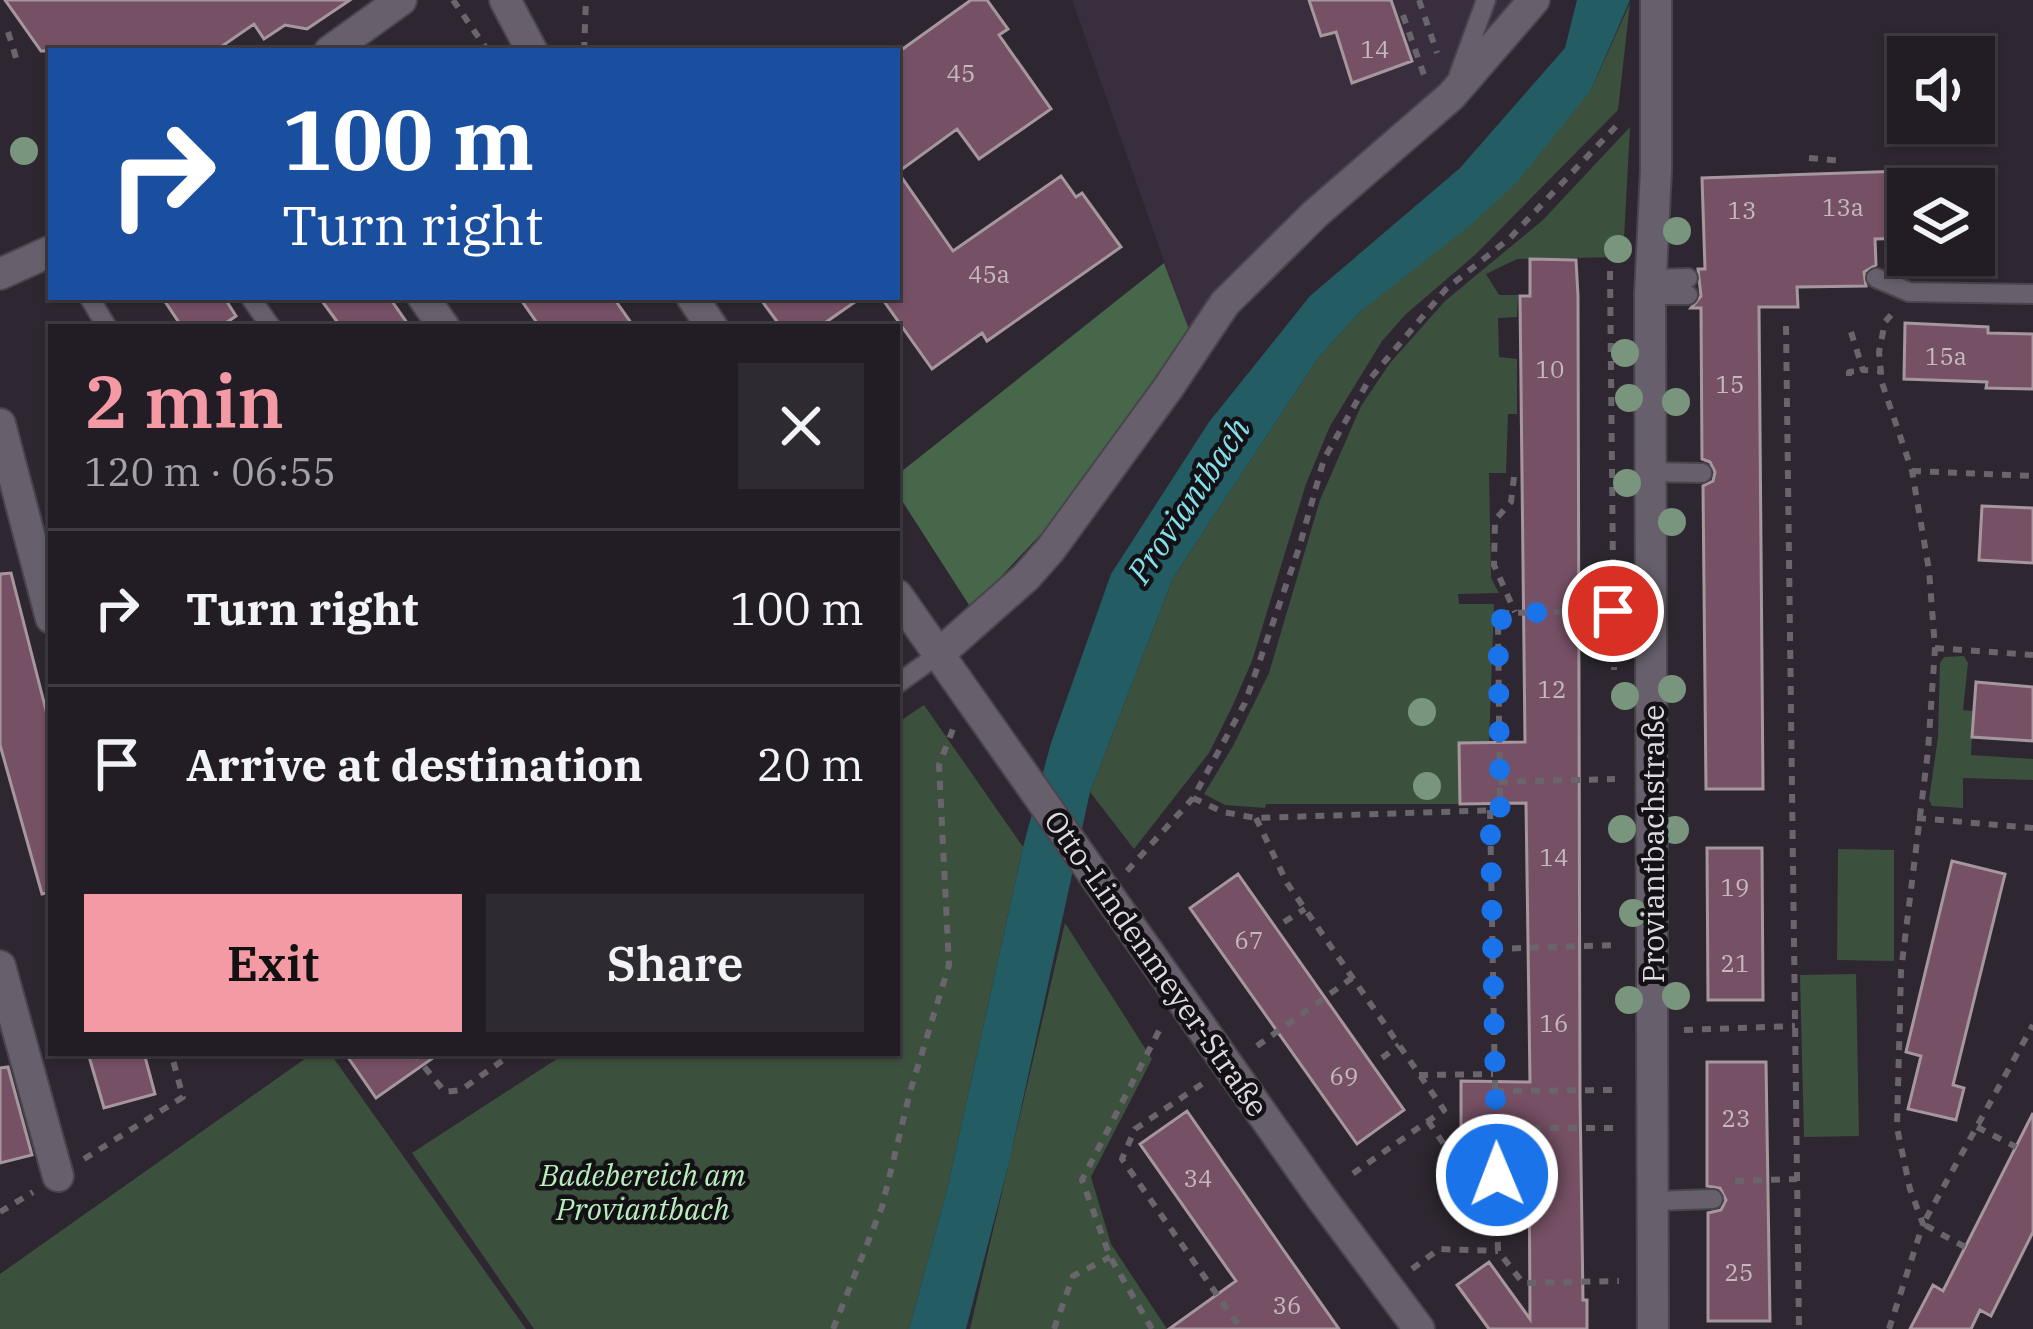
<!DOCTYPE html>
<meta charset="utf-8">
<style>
:root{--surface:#221d25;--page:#2e2a32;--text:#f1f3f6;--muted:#a2a2a7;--line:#3f3b42;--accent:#f49aa5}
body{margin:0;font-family:"IBM Plex Serif",serif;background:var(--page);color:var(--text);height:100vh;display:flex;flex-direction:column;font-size:45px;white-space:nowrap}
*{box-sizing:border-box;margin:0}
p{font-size:39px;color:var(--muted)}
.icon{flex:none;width:66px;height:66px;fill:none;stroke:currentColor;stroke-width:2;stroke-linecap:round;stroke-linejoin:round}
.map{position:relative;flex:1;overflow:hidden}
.side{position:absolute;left:48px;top:324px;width:852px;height:732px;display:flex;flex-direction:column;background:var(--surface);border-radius:0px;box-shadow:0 3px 9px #0004,0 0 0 3px var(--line)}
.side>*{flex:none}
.hud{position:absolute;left:48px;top:48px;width:852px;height:252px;border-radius:0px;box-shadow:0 3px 9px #0004,0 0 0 3px var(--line);background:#1a4fa0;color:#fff;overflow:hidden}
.controls{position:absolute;left:1887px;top:36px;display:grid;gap:24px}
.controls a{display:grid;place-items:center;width:108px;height:108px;border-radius:0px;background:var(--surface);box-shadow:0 3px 9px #0004,0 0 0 3px var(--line);font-size:60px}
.pin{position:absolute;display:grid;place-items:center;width:102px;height:102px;color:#fff;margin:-51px;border:6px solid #fff;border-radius:50%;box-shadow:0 3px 12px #0007}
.me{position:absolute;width:132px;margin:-66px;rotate:359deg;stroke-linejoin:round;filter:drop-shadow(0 0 9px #0008)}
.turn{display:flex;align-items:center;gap:42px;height:252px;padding:0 36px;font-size:54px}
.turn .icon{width:156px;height:156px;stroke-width:2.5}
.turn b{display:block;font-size:84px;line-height:102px}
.round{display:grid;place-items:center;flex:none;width:126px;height:126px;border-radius:0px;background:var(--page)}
.headline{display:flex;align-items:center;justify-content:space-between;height:204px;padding:0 36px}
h1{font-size:72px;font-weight:600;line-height:90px;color:var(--accent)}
.action{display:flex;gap:24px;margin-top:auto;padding:24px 36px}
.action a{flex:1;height:138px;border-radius:0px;background:var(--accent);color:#111;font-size:48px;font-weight:600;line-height:138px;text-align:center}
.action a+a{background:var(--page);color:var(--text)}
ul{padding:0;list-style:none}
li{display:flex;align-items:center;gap:36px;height:156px;padding:0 36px;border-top:3px solid var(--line)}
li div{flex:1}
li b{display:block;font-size:45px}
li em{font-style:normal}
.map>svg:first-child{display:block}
.built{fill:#382e3d}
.green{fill:#3b513d}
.forest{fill:#47674a}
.water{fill:#235c62}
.building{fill:#765065;stroke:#a6979e;stroke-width:3}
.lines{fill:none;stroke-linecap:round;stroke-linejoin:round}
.service-casing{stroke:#4a454d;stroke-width:22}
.minor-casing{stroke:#4a454d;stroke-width:34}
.path{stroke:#6a646d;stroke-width:6;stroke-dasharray:9 9;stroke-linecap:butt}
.service{stroke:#67606c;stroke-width:18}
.minor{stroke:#67606c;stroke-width:30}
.tree{fill:#7a957d}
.route{stroke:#1a73e8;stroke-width:21;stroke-dasharray:0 37.8}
.labels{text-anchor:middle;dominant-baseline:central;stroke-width:9;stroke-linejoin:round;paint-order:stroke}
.number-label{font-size:24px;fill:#c4b8c1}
.street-label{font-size:30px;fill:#dedae0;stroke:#141116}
.park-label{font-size:30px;font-style:italic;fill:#b8efbc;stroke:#141116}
.water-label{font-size:33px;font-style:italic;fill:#83e0ea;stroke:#141116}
</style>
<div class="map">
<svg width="2033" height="1329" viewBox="0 0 2033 1329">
<rect width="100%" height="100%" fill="#2e2731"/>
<path class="built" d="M1072,0h462l-340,346z"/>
<path class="green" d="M1630,3l-12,107 -142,144 -70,60 -24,27 -52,85 -24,58 -54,177 -20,46 -23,46 -75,96 -44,-57 83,-214 145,-220 44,-48 51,-43 178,-177z
M1630,127l-7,130 -106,2 -31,15 13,21h19l-1,22 -19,1 1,39 18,2v55h-9l-2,59h-17l2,105 8,15 -41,1 1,10h35l-5,139 -29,61h-194l-1,4 -40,-3 -21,-11 29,-48 36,-73 51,-173 41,-94 29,-43 55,-62 98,-81z
M1964,656l4,7 -5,47 10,1 -2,44 62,4v21l-70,-2v30l-31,-2 -3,-6 9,-63 2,-74 4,-6z
M924,705l99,142 -76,343 -38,139h-375l-122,-176 154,-100h331v-330z
M1838,849l56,1v111l-57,-1z
M1065,923l87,136 -61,118 20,67 56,85h-197z
M1856,974l3,162 -55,1 -4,-162z
M313,1053h17l196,276h-526v-55z"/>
<path class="forest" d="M1164,263l27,72 -130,178 -90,95 -74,-115v-18z"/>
<path class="water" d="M1577,0h53l-39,90 -74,92 -45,42 -110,86 -44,48 -145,220 -83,214 -80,367 -44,170h-57l38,-139 76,-343 28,-104 60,-169 98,-152 101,-126 150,-128 105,-120z"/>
<path class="building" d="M5,0h345l-43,29 -22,-4 -21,14 -10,-15 -39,27h-174z
M971,0h16l21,29 -9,6 52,74 -72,50 -22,-30 -59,43 55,79 108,-75 15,21 6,-4 39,54 -134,94 -5,-8 -50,36 -51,-72h16v-244z
M1309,0h82l21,61 -60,22 -16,-51 -15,4z
M1903,171l3,67 -31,1 1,26 -12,7 2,14 -69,1 1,20h-39l4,482h-57l-3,-303 10,-5 2,-9 -5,-10 -8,-3 -1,-151h-10l10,-12 -3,-27h7l-3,-91z
M1530,259l46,1 2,36 2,802 3,202h4v29h-98l-32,-44 32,-23 41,57 -1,-180 -68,1v-59l69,1 -4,-279 -66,1 -1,-61 66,-1 -5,-446h10z
M162,297h62l12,19 -16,11h-38z
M319,297h70l21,30h-69z
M519,297h94l21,30h-94z
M759,297h103l-43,30h-38z
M1905,323l83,4v6l45,1v55l-47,-1 1,-6 -83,-3z
M1982,506l51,2v55l-54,-3z
M11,573l40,157v162l-9,2 -42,-149v-171z
M1976,682l57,5v54l-61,-4z
M1707,848h55l1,152h-55z
M1952,861l53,13 -52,211 11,3 -8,32 -48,-11 13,-53 -15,-4z
M1238,874l166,236 -47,34 -167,-236z
M88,1053h56l11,41 -51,14z
M345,1053h95l-64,45z
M1707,1062h59l4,259h-62v-108l13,-3 5,-10 -6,-12 -13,-2z
M8,1067l24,88 -32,8v-95z
M1187,1111l95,137 57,81h-170l67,-48 -96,-137z
M2033,1113v119l-42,84 -11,-6 -9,19h-61l23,-44 10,6z"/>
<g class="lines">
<g class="service-casing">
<path id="service" d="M1459,74l27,-74
M1876,278l33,14 124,2
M1651,279l37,-1
M1650,295h38
M89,297l18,30
M250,297l21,30
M1650,472l52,1
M897,684l42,-30
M1653,1201l60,-2"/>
</g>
<g class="minor-casing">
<path id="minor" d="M505,0l27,51
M330,51l71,-51
M0,274l51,-23
M423,297l21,30
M692,297l20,30
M0,424l51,194
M897,595l423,601 99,133
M939,654l87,-77 24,-27 118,-162 57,-85 90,-89 136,-118 83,-96
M0,966l58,210
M1653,1329l-3,-1034 6,-125v-170"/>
</g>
<path class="path" d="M453,0l35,51
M1419,0l18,53
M1403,15l22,63
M8,32l10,32
M584,51l2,-51
M1809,158l34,3
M1610,271l4,399
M1786,326l13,1003
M1851,332l12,38 17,1
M1849,376v-4l14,-2
M1912,471l121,5
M1514,477l-3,25 -16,18 -1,45 21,47
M1935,648l98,7
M1499,782l116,-3
M1193,798l30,14 33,6 244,-8 -2,-187 10,-10 105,-2
M1490,810l8,441 25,32 96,-2
M1256,818l31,65 157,227 -96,67
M1917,818l116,10
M1127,871l66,-73 52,-95 54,-155 25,-89 45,-79 77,-91 64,-51 111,-117
M1284,922l21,-13
M1494,949l123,-4
M1684,1030l111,-4
M1257,1046l95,-68
M413,1053l32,39 16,-2 52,-37
M1382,1058l17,-13
M1419,1075l74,-1
M1202,1084l-67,45 -13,30 119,170
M1495,1091l123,-1
M1428,1121l69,101
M1977,1127l39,20
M1496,1128h122
M84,1159l99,-62 -12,-44
M1735,1181l62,-2
M0,1212l33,-20
M1965,1247l-42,-23 110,-199
M1412,1269l27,-20 59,2
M833,1329l49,-122 28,-115 39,-127 -10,-200 14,-36
M1054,1329l19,-53 37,-19
M1152,1329l-42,-72 -28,-77 78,-151
M1889,1329l34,-105 -13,-35 -13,-61 4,-157 27,-220 7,-103 -6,-78 -17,-99 -30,-88 -3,-31 6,-30 6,-7"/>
<use href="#service" class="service"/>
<use href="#minor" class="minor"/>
</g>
<g class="tree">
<circle cx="24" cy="151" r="14"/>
<circle cx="1677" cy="231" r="14"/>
<circle cx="1618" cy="249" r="14"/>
<circle cx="1625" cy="353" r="14"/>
<circle cx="1629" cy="398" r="14"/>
<circle cx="1676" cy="402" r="14"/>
<circle cx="1627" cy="483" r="14"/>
<circle cx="1672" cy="522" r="14"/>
<circle cx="1672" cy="689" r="14"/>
<circle cx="1625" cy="696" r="14"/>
<circle cx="1422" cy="712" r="14"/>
<circle cx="1427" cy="786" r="14"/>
<circle cx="1622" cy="829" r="14"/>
<circle cx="1675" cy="830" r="14"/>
<circle cx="1633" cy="913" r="14"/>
<circle cx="1676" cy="996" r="14"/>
<circle cx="1629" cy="1000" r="14"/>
</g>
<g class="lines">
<path class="route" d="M1497,1175l-7,-365h10l-2,-187 10,-10 105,-2"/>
</g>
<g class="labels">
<g class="number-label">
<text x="1375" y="49">14</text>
<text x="961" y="73">45</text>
<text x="1843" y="207">13a</text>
<text x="1742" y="210">13</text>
<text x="989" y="274">45a</text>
<text x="1946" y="356">15a</text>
<text x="1550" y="369">10</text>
<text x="1730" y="384">15</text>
<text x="1552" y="689">12</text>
<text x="1554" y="857">14</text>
<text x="1735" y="887">19</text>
<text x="1249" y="940">67</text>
<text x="1735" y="963">21</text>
<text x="1554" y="1023">16</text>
<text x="1344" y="1076">69</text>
<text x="1736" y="1118">23</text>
<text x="1198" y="1178">34</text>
<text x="1739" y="1272">25</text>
<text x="1287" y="1305">36</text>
</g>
<g class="street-label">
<text transform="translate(1652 844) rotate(-90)">Proviantbachstraße</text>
<text transform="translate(1157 963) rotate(55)">Otto-Lindenmeyer-Straße</text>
</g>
<g class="park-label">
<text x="643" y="1174">Badebereich am<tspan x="643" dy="34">Proviantbach</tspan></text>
</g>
<g class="water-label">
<text transform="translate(1188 500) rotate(-56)">Proviantbach</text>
</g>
</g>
</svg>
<div class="controls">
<a><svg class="icon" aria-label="sound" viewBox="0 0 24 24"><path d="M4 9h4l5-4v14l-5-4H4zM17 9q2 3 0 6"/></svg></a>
<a><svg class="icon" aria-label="layers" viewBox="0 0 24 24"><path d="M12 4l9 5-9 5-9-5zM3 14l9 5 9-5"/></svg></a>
</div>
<div class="pin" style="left:1613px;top:611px;background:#d93025"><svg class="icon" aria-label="arrive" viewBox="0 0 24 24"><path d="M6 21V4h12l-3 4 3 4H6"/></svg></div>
<svg class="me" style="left:1497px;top:1175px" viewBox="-20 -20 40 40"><circle r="17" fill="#1a73e8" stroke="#fff" stroke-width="3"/><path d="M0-11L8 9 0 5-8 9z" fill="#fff"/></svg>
<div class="hud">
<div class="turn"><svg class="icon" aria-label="right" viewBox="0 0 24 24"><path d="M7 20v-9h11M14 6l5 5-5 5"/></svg><div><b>100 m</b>Turn right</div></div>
</div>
<section class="side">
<div class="headline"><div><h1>2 min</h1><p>120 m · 06:55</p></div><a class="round"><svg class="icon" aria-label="close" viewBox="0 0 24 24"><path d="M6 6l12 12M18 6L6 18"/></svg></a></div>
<ul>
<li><svg class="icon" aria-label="right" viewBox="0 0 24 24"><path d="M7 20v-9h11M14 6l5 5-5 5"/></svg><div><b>Turn right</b></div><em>100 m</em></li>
<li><svg class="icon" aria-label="arrive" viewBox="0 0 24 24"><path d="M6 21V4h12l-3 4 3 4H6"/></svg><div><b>Arrive at destination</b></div><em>20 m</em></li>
</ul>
<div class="action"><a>Exit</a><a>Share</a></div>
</section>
</div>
